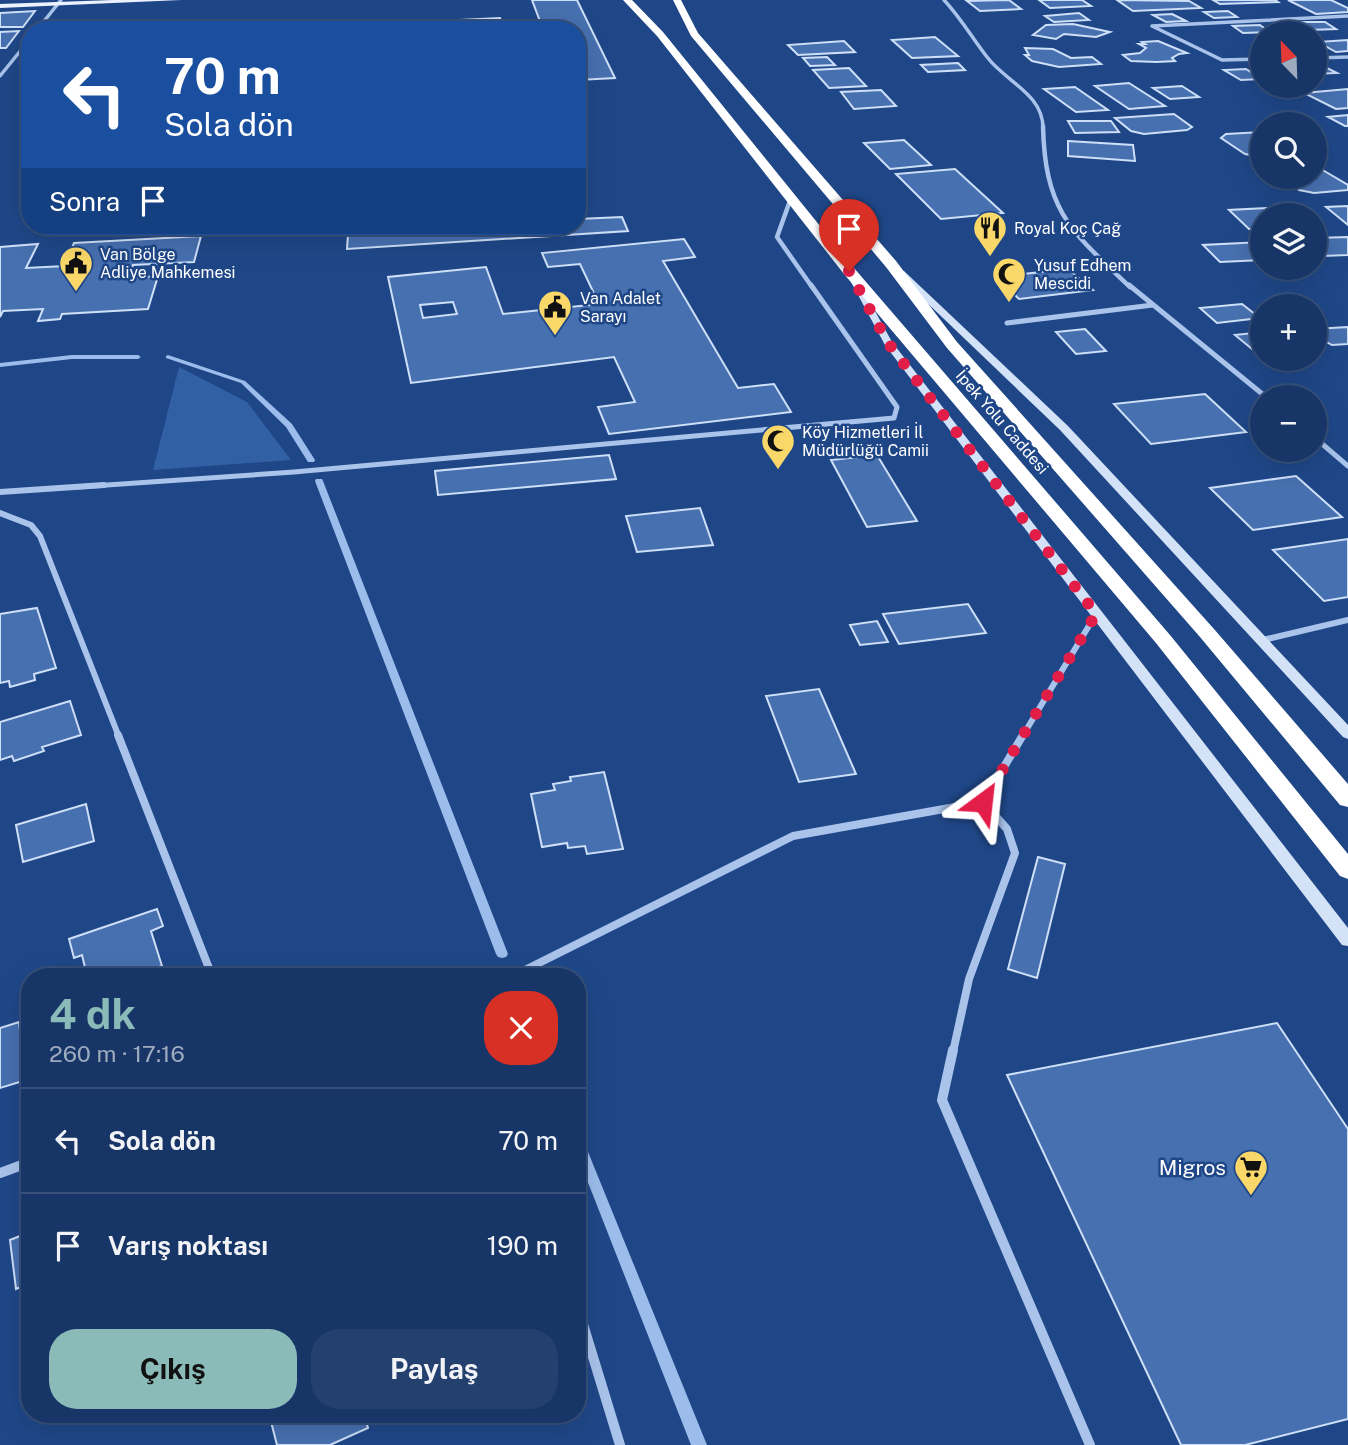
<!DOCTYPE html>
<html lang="tr">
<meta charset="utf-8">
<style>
:root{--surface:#173566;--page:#24406f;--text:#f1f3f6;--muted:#9eabbf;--line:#36507a;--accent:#8bbbb9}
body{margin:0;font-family:"Public Sans",sans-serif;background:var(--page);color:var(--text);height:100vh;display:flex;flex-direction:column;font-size:26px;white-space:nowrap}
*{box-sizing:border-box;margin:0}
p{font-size:23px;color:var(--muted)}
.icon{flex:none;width:38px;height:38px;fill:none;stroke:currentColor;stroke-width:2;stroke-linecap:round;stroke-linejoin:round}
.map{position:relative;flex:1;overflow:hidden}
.panel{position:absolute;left:21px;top:968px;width:565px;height:455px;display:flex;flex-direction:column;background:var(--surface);border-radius:28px;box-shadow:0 7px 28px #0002,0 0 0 2px var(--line)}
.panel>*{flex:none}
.hud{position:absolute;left:21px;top:21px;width:565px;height:214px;border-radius:28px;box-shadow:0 7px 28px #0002,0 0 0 2px var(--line);background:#1a4fa0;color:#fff;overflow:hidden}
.needle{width:46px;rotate:337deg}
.controls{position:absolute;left:1250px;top:21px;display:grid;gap:14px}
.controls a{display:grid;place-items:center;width:77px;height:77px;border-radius:50%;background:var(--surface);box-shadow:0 7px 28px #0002,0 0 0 2px var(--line);font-size:35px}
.pin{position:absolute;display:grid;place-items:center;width:60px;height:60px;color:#fff;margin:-72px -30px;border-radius:50% 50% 50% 0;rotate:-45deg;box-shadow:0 0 7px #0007}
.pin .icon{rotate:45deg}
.me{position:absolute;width:77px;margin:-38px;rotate:30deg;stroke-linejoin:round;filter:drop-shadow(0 0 5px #0008)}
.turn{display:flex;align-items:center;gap:24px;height:147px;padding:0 28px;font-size:32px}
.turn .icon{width:91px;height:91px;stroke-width:2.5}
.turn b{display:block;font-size:49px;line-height:60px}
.then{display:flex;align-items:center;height:66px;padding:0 28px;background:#0003;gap:14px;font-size:26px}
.round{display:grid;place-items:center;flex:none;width:74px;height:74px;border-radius:28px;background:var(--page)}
.summary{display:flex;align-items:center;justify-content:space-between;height:119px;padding:0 28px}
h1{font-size:42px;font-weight:700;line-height:52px;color:var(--accent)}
.primary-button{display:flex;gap:14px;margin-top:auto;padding:14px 28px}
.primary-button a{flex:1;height:80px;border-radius:28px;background:var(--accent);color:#111;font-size:28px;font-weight:700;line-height:80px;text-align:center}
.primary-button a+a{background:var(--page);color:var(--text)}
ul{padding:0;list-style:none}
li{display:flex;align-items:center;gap:21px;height:105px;padding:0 28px;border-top:2px solid var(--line)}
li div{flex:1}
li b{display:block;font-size:26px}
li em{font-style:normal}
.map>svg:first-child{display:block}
.green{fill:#3260a5}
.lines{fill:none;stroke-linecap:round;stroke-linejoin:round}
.stream{fill:#9cbdec;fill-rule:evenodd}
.building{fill:#4770b0;stroke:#cedff8;stroke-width:2;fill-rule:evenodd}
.street-far5{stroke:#a9c3eb;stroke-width:3.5}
.street-far4{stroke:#a9c3eb;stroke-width:4.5}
.street-far3{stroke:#a9c3eb;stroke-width:5}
.street-far2{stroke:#a9c3eb;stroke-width:6}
.street-far1{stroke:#a9c3eb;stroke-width:8}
.street{stroke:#a9c3eb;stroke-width:10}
.secondary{fill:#d4e2f8;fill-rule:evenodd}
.primary{fill:#edf3fe;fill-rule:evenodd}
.highway{fill:#fff;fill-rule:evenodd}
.route{stroke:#e11d48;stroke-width:12;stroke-dasharray:0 21.6}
.labels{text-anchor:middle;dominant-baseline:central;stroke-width:5;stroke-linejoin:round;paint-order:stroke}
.far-poi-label{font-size:16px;fill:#fff;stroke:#1f4788;text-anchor:start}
.far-street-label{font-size:16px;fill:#fff;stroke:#1f4788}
.near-poi-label{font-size:21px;fill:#fff;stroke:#1f4788;text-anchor:end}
</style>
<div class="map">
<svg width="1348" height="1445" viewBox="0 0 1348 1445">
<rect width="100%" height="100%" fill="#1f4788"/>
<path class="green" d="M179,367l68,35 44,58 -138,10z"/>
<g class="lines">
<path class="stream" d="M72,355h66l3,2 -3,2h-66l-72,8v-4z
M168,355l77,26 47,43 23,36 -1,2h-6l-22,-35 -45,-44 -75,-25v-2z
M316,479h6l1,2 185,473 -2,3 -4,1 -4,-1 -2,-3 -181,-473z
M578,1136l5,2 1,4 123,303h-16l-113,-288z"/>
</g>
<path class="building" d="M532,0h45l38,78 -37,2v-50h-138l22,-1 -2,-9 40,-2 3,8 38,-2z
M1009,0l12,9 -41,2 -13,-10z
M1039,0h43l9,6 -41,2z
M1117,0l72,1 12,7 -68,3z
M1213,0h62l3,2 -58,2z
M1288,0h43l17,8v4l-32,2z
M35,11l-12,16h-23v-14z
M1228,11l9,6 -23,1 -10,-6z
M1079,13l10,7 -35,2 -9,-6z
M1172,14l14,7 -20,1 -13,-7z
M1301,22h24l11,7 -28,1z
M1073,24l37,8 -14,5 -32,-3 -8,5 -23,-4 13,-10z
M1260,25l10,7 -27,1 -10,-7z
M19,31l-13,17h-6v-16z
M935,37l23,19 -46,2 -20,-18z
M1348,40v11l-12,1 -18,-10z
M844,41l11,11 -57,3 -10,-10z
M1158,41l29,12 -8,1 -7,4 3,3 -19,1 -25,-1 -8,-6 17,-2 6,-5 -7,-4h6l-3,-2z
M1025,48l28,1 18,9 21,-1 9,7 -42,3 -27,-6 -7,-6h4z
M827,57l8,8 -25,1 -7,-8z
M958,63l7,7 -37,2 -7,-7z
M1314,66h9l14,7 -23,1z
M849,68l17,18 -37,2 -16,-18z
M1246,69l16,10 -21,1 -17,-10z
M1129,83l36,23 -36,3 -34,-23z
M1182,86l17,11 -29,2 -17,-11z
M1075,87l33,23 -32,2 -32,-23z
M1348,89v19l-12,1 -32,-16z
M881,90l15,16 -42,3 -13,-17z
M1174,114l18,13 -5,3 -43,4 -13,-3 -16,-13z
M1348,115v11h-3l-17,-9z
M1068,121h43l8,11 -44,1z
M1262,132v25l-17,-3 -24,-16 5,-4z
M904,140l27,25 -41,4 -26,-26z
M1068,141l65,4 2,16 -67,-5z
M1314,165l34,20v5l-34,3 -15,-3 -19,-13h34z
M955,169l48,44 -62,6 -45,-45z
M1348,206v19l-22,-18z
M1288,207l10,8h-36v14h-13l-20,-19z
M622,217l6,14 -281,18 1,-15 129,-8h101v-7z
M201,236l-7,26 -61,3 -4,13 29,-2 -10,33 -86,5 -2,5 -22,2 5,-12 -40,2 -3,6v-70l38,-3 -12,24 39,-2 9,-23z
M1348,237v18l-26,1 -8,-8v-10z
M684,239l11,18 -32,4 75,127 36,-4 17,28 -182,22 -11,-27 37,-5 -21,-45 -203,26 -23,-106 98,-10 17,47 96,-10 -19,-40 -32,3 -6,-14zM453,302l4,12 -34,4 -3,-13z
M1262,242v18l-42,2 -17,-17z
M1068,269l25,21 -74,9 -22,-22z
M1242,304l18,14 -43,5 -17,-15z
M1348,327v17l-16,1 -18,-10v-6z
M1085,329l21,22 -30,3 -20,-22z
M1262,332v16l-10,1 -17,-14z
M1205,394l41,38 -95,12 -37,-40z
M609,455l7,24 -178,16 -3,-24z
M877,455l40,66 -50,6 -36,-67z
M1296,476l46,41 -89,13 -43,-42z
M700,508l13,37 -76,7 -11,-36z
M1348,539v58l-24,4 -51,-51z
M968,604l18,29 -87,11 -16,-30z
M37,608l19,60 -22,6 1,6 -25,7 -1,-6 -9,2v-69z
M877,621l11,21 -28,3 -10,-20z
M819,689l37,85 -57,8 -33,-86z
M70,701l11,34 -39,12 2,4 -30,10 -2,-5 -12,4v-38z
M604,772l19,77 -36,5 -2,-8 -17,2 -1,-5 -25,4 -11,-53 24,-4 -2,-6 18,-3 -1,-4z
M86,804l8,37 -71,21 -7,-37z
M1038,857l27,7 -28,114 -29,-9z
M157,909l6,17 -12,5 11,35 -29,10h-46l-5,-21 -8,3 -5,-19z
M19,1022l7,58 -26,8v-60z
M1277,1023l71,106v290l-103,26h-64l-174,-370z
M30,1232v51l-14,6 -6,-49z
M269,1414h95l4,14 -38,17h-53z"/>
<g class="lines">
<path class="street-far5" d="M944,0c17,18 28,38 43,57 19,25 56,37 56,71
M37,30l24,-30
M1314,58l34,-1
M1262,59l-40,1 -70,-34 196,-10
M0,76l30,-37"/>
<path class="street-far4" d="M1043,126c2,86 28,105 87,161
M791,198l-14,39 35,50"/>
<path class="street-far3" d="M1129,285l137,112
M1007,323l146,-18
M1314,437l34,29
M78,487l216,-15 600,-54 3,-11 -86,-122"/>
<path class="street-far2" d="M0,492l104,-7
M0,513l31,12 9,11 79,201
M1263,640l85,-20
M1022,737l74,-123"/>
<path class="street-far1" d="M118,735l94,241
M513,976l280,-140 190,-34
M953,1052l16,-73 46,-126 -8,-24 -24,-27 40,-67"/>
<path class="street" d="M953,1050l-11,50 148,345
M0,1173l30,-11
M578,1308l42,137"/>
<path class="secondary" d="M898,271h6l164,155 280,299v14l-5,-2 -283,-307 -162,-155z
M855,279l4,3 33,60 456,586v18l-6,-1 -457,-600 -34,-63z"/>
<path class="primary" d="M113,0h68l-181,8v-4z"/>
<path class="highway" d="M623,0h9l31,32 191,236 316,367 178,219v25l-8,-3 -184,-233 -312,-369 -187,-238z
M673,0h8l17,33 198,228 61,81 257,287 134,155v23l-8,-2 -140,-168 -253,-289 -61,-81 -195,-231z"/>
</g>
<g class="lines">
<path class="route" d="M849,271l39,72 208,271 -113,188"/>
</g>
<defs>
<g id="restaurant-pin" transform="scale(1.75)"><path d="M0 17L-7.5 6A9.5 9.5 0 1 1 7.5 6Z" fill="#f9d769" stroke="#1f4788"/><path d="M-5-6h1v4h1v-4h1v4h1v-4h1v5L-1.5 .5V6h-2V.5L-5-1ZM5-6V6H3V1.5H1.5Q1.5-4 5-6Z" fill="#111"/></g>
<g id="civic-pin" transform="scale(1.75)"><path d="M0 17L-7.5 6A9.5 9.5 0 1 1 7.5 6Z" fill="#f9d769" stroke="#1f4788"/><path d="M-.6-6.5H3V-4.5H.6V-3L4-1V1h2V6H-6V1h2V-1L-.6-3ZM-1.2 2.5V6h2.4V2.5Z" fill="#111"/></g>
<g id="mosque-pin" transform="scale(1.75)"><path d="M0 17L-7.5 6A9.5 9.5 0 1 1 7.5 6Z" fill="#f9d769" stroke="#1f4788"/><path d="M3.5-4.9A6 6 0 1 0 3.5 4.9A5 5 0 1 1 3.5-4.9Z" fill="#111"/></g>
<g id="supermarket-pin" transform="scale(1.75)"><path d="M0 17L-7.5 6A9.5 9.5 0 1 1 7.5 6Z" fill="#f9d769" stroke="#1f4788"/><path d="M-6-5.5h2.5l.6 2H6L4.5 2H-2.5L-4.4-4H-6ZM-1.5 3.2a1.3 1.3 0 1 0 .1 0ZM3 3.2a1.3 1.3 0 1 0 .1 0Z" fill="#111"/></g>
</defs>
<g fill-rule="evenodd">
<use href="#restaurant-pin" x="990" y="228"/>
<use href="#civic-pin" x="76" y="263"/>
<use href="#mosque-pin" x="1009" y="274"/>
<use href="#civic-pin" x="555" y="307"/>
<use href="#mosque-pin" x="778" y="441"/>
<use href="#supermarket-pin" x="1251" y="1167"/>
</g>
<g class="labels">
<g class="far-poi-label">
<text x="1014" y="228">Royal Koç Çağ</text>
<text x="100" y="254">Van Bölge<tspan x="100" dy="18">Adliye Mahkemesi</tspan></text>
<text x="1034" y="265">Yusuf Edhem<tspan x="1034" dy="18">Mescidi</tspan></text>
<text x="580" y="298">Van Adalet<tspan x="580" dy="18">Sarayı</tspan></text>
<text x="802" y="432">Köy Hizmetleri İl<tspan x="802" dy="18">Müdürlüğü Camii</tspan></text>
</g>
<g class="far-street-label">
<text transform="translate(1002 422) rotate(49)">İpek Yolu Caddesi</text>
</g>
<g class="near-poi-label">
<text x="1226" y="1167">Migros</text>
</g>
</g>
</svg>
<div class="controls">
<a><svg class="needle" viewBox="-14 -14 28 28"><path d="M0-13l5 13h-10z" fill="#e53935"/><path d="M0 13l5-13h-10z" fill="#9eabbf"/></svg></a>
<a><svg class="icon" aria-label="search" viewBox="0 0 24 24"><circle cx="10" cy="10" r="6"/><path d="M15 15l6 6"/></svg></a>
<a><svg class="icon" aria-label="layers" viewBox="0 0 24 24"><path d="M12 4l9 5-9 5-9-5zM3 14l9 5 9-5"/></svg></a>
<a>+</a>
<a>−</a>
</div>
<div class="pin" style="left:849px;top:271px;background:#d93025"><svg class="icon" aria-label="arrive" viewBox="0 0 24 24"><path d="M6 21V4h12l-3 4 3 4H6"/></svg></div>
<svg class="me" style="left:983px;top:802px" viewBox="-20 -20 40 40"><path d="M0-17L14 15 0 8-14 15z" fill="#e11d48" stroke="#fff" stroke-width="4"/></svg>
<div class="hud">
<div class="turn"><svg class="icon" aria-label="left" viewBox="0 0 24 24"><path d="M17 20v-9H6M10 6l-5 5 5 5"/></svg><div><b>70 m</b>Sola dön</div></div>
<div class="then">Sonra<svg class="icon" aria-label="arrive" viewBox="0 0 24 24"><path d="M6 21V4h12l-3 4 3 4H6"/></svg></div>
</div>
<section class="panel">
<div class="summary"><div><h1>4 dk</h1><p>260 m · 17:16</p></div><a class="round" style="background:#d93025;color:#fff"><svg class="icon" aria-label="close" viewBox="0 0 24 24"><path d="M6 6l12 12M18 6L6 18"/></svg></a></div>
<ul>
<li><svg class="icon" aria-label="left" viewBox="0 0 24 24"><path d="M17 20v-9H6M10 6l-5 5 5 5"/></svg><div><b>Sola dön</b></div><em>70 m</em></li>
<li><svg class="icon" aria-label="arrive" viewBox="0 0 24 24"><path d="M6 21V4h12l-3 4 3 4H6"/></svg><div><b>Varış noktası</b></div><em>190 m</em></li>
</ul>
<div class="primary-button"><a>Çıkış</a><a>Paylaş</a></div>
</section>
</div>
